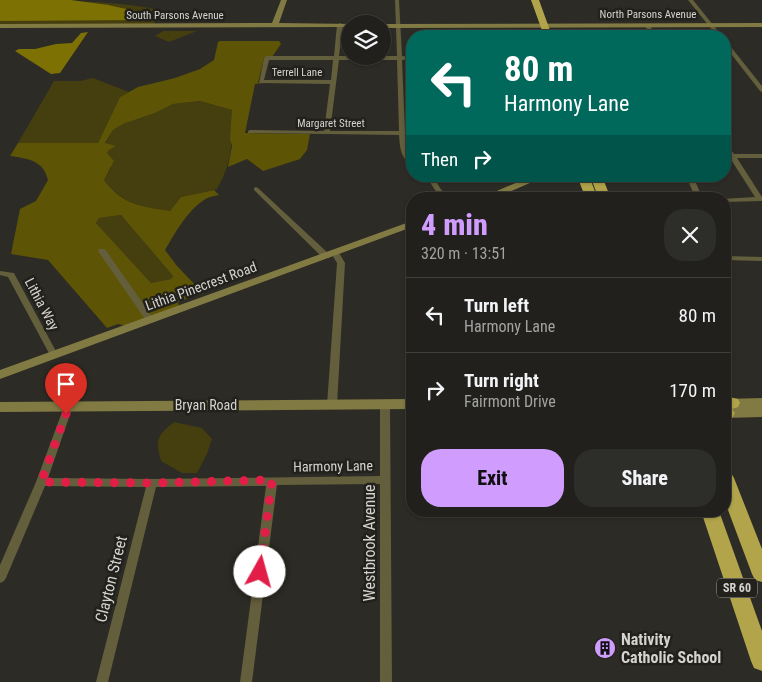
<!DOCTYPE html>
<meta charset="utf-8">
<style>
:root{--surface:#21201c;--page:#2d2d29;--text:#f1f3f6;--muted:#a2a3a3;--line:#3e3e3b;--accent:#d09dff}
body{margin:0;font-family:"Roboto Condensed",sans-serif;background:var(--page);color:var(--text);height:100vh;display:flex;flex-direction:column;font-size:19px;white-space:nowrap}
*{box-sizing:border-box;margin:0}
p{font-size:16px;color:var(--muted)}
.icon{flex:none;width:28px;height:28px;fill:none;stroke:currentColor;stroke-width:2;stroke-linecap:round;stroke-linejoin:round}
.map{position:relative;flex:1;overflow:hidden}
.drawer{position:absolute;left:406px;top:192px;width:325px;height:325px;display:flex;flex-direction:column;background:var(--surface);border-radius:20px;box-shadow:0 1px 4px #0004,0 0 0 1px var(--line)}
.drawer>*{flex:none}
.hud{position:absolute;left:406px;top:30px;width:325px;height:152px;border-radius:20px;box-shadow:0 1px 4px #0004,0 0 0 1px var(--line);background:#00695c;color:#fff;overflow:hidden}
.buttons{position:absolute;left:341px;top:15px;display:grid;gap:10px}
.buttons a{display:grid;place-items:center;width:50px;height:50px;border-radius:50%;background:var(--surface);box-shadow:0 1px 4px #0004,0 0 0 1px var(--line);font-size:25px}
.pin{position:absolute;display:grid;place-items:center;width:42px;height:42px;color:#fff;margin:-51px -21px;border-radius:50% 50% 50% 0;rotate:-45deg;box-shadow:0 0 5px #0007}
.pin .icon{rotate:45deg}
.me{position:absolute;width:55px;margin:-28px;rotate:7deg;stroke-linejoin:round;filter:drop-shadow(0 0 4px #0008)}
.turn{display:flex;align-items:center;gap:18px;height:105px;padding:0 15px;font-size:22px}
.turn .icon{width:65px;height:65px;stroke-width:2.5}
.turn b{display:block;font-size:35px;line-height:42px}
.then{display:flex;align-items:center;height:48px;padding:0 15px;background:#0003;gap:10px;font-size:19px}
.round{display:grid;place-items:center;flex:none;width:52px;height:52px;border-radius:20px;background:var(--page)}
.summary{display:flex;align-items:center;justify-content:space-between;height:85px;padding:0 15px}
h1{font-size:30px;font-weight:800;line-height:38px;color:var(--accent)}
.button{display:flex;gap:10px;margin-top:auto;padding:10px 15px}
.button a{flex:1;height:58px;border-radius:20px;background:var(--accent);color:#111;font-size:20px;font-weight:800;line-height:58px;text-align:center}
.button a+a{background:var(--page);color:var(--text)}
ul{padding:0;list-style:none}
li{display:flex;align-items:center;gap:15px;height:75px;padding:0 15px;border-top:1px solid var(--line)}
li div{flex:1}
li b{display:block;font-size:19px}
li em{font-style:normal}
.map>svg:first-child{display:block}
.green{fill:#453e0f}
.forest{fill:#5e5405;fill-rule:evenodd}
.water{fill:#7e7104}
.lines{fill:none;stroke-linecap:round;stroke-linejoin:round}
.street{fill:#635e3c;fill-rule:evenodd}
.secondary{fill:#827a43;fill-rule:evenodd}
.highway{fill:#b1a44a;fill-rule:evenodd}
.route{stroke:#e11d48;stroke-width:9;stroke-dasharray:0 16.2}
.labels{text-anchor:middle;dominant-baseline:central;stroke-width:5;stroke-linejoin:round;paint-order:stroke}
.far-street-label{font-size:11px;fill:#d4d3cf;stroke:#22211c}
.shield{fill:#22211c;stroke:#9f9e99;stroke-width:1}
.shield-label{font-size:12px;font-weight:bold;fill:#d4d3cf}
.street-label{font-size:14px;fill:#d4d3cf;stroke:#22211c}
.near-street-label{font-size:16px;fill:#d4d3cf;stroke:#22211c}
.near-poi-label{font-size:16px;font-weight:bold;fill:#d4d3cf;stroke:#22211c;text-anchor:start}
</style>
<div class="map">
<svg width="762" height="682" viewBox="0 0 762 682">
<rect width="100%" height="100%" fill="#2c2b25"/>
<path class="green" d="M0,0c51,0 107,0 156,9l2,7 -5,10h-153z
M163,31h34l-28,11 -14,-6z
M93,78l36,14 -9,5 -22,46h-80l36,-62h26z
M200,101l32,9c0,32 1,51 -15,79l-36,8 -11,14c-30,-5 -46,-6 -66,-31l7,-12 -4,-15 2,-3 6,-4 -10,-2 8,-14 10,-6 32,-11 18,-9z
M121,215l52,61 -2,3 -20,4 -55,-60 3,-5z
M174,422l28,6 10,11 -5,15 -10,19h-15l-21,-12c-6,-22 -4,-25 13,-39z"/>
<path class="forest" d="M220,41h59l2,3 -9,13 -8,1 -6,25h6l-9,1 -10,49 65,1 -3,16 -7,9 -37,12 -16,-12 -19,8 4,-21 -2,-7 2,-29 -32,-9 -27,3 -18,9 -32,11 -10,6 -8,13 11,3 -7,4 -2,3 7,8 -10,19c19,25 36,26 66,31l11,-14 33,-7 5,5c-5,1 -11,2 -15,5 -17,11 -29,33 -39,50l12,16 26,27 -25,9 1,5 -53,19 -8,-2 -11,4 -59,-68 -37,-6 9,-45 16,-8 12,-21c-5,-20 -19,-21 -38,-24l8,-13h80l22,-46 18,-10 37,-9 25,-9 14,-9 4,-18zM121,215l52,61 -2,3 -20,4 -55,-60 3,-5z"/>
<path class="water" d="M0,0h71l37,5 41,9 1,2 -5,4 -145,1z
M88,32l-28,41 -9,1 -36,-23 4,-2h16l21,-5 16,-1 9,-10z"/>
<g class="lines">
<path class="street" d="M395,0h4l3,56 10,1v2l-10,1 3,71h7v4h-6v14l6,10v5c-12,-5 -12,-18 -13,-29l-151,-2v-2l2,-1 74,1 6,-47 -71,-1 5,-25 3,-2h67l3,-31 3,-2 3,2 -4,31h58zM269,60h64l-2,20h-67zM339,60h58l2,71h-69z
M688,0h5l29,36h-5z
M645,24h4l7,12h-4l-8,-11z
M725,41l2,1 35,44v6l-2,-1 -35,-45z
M725,143l2,1 7,10h28v4h-25l25,39v4l-37,1v-3h-3l33,-2 -25,-39 -5,-2 3,-2 -3,-4z
M426,176h7l7,12 9,11h-7l-7,-9z
M686,176h7l9,21 4,2h-10z
M256,187l2,1 71,66 1,2 -1,2h-6l-69,-68v-2z
M99,249h6l48,69 1,2 -1,2h-6l-49,-71z
M332,251h6l7,12 -8,142 -2,2h-6l-2,-2 10,-142 -6,-10z
M725,256l37,1v4l-37,-1z
M0,271l14,2 1,2 43,80 -1,2h-6l-43,-80 -8,-2z
M385,401l3,1 2,2 2,278h-12v-198l-103,1 -25,197h-12l26,-196 -110,1 -48,195h-12l50,-195 -101,-1 -39,92 -2,3 -4,2v-18l36,-83 29,-78h6l2,2 -25,72 104,1 228,-3v-72l2,-2z"/>
<path class="secondary" d="M281,0h6l-8,23 74,1h-3v3l-350,1v-4l272,-1z
M762,23v4l-380,1v-4z
M532,176h14l-53,23h-15z
M412,221v6l-412,152v-9z
M762,398v19l-37,1v-19z
M412,399v10l-412,3v-10z"/>
<path class="highway" d="M531,0h8l13,36h-8z
M577,176h12l9,23h-12z
M590,176h12l9,23h-12z
M725,396l13,3 2,4 -2,4 -6,2 3,4 -2,4 -8,3z
M725,471l6,2 3,5 28,71v33l-7,-2 -3,-6 -27,-72z
M701,511h18l43,120v40l-8,-3 -3,-7z"/>
</g>
<g class="lines">
<path class="route" d="M66,414l-25,68 111,1 120,-3 -12,92"/>
</g>
<defs>
<g id="building-disc" transform="scale(1.125)"><circle r="9.5" fill="#d09dff" stroke="#22211c"/><path d="M-4-6H4V6H1V3H-1V6H-4ZM-2.5-4.3h1.7v1.8h-1.7ZM.8-4.3h1.7v1.8H.8ZM-2.5-1h1.7V.8h-1.7ZM.8-1h1.7V.8H.8Z" fill="#111"/></g>
</defs>
<g fill-rule="evenodd">
<use href="#building-disc" x="605" y="648"/>
</g>
<g class="labels">
<g class="far-street-label">
<text x="648" y="14">North Parsons Avenue</text>
<text x="175" y="15">South Parsons Avenue</text>
<text x="297" y="72">Terrell Lane</text>
<text x="331" y="123">Margaret Street</text>
</g>
<rect class="shield" x="717" y="578.5" width="40" height="19" rx="4"/>
<g class="shield-label">
<text x="737" y="588">SR 60</text>
</g>
<g class="street-label">
<text transform="translate(201 286) rotate(-20)">Lithia Pinecrest Road</text>
<text transform="translate(42 304) rotate(62)">Lithia Way</text>
<text x="206" y="405">Bryan Road</text>
<text transform="translate(333 466) rotate(-1)">Harmony Lane</text>
</g>
<g class="near-street-label">
<text transform="translate(369 543) rotate(-90)">Westbrook Avenue</text>
<text transform="translate(111 579) rotate(-76)">Clayton Street</text>
</g>
<g class="near-poi-label">
<text x="621" y="639">Nativity<tspan x="621" dy="18">Catholic School</tspan></text>
</g>
</g>
</svg>
<div class="buttons">
<a><svg class="icon" aria-label="layers" viewBox="0 0 24 24"><path d="M12 4l9 5-9 5-9-5zM3 14l9 5 9-5"/></svg></a>
</div>
<div class="pin" style="left:66px;top:414px;background:#d93025"><svg class="icon" aria-label="arrive" viewBox="0 0 24 24"><path d="M6 21V4h12l-3 4 3 4H6"/></svg></div>
<svg class="me" style="left:260px;top:572px" viewBox="-20 -20 40 40"><circle r="19" fill="#fff"/><path d="M0-13L10 11 0 6-10 11z" fill="#e11d48"/></svg>
<div class="hud">
<div class="turn"><svg class="icon" aria-label="left" viewBox="0 0 24 24"><path d="M17 20v-9H6M10 6l-5 5 5 5"/></svg><div><b>80 m</b>Harmony Lane</div></div>
<div class="then">Then<svg class="icon" aria-label="right" viewBox="0 0 24 24"><path d="M7 20v-9h11M14 6l5 5-5 5"/></svg></div>
</div>
<section class="drawer">
<div class="summary"><div><h1>4 min</h1><p>320 m · 13:51</p></div><a class="round"><svg class="icon" aria-label="close" viewBox="0 0 24 24"><path d="M6 6l12 12M18 6L6 18"/></svg></a></div>
<ul>
<li><svg class="icon" aria-label="left" viewBox="0 0 24 24"><path d="M17 20v-9H6M10 6l-5 5 5 5"/></svg><div><b>Turn left</b><p>Harmony Lane</p></div><em>80 m</em></li>
<li><svg class="icon" aria-label="right" viewBox="0 0 24 24"><path d="M7 20v-9h11M14 6l5 5-5 5"/></svg><div><b>Turn right</b><p>Fairmont Drive</p></div><em>170 m</em></li>
</ul>
<div class="button"><a>Exit</a><a>Share</a></div>
</section>
</div>
